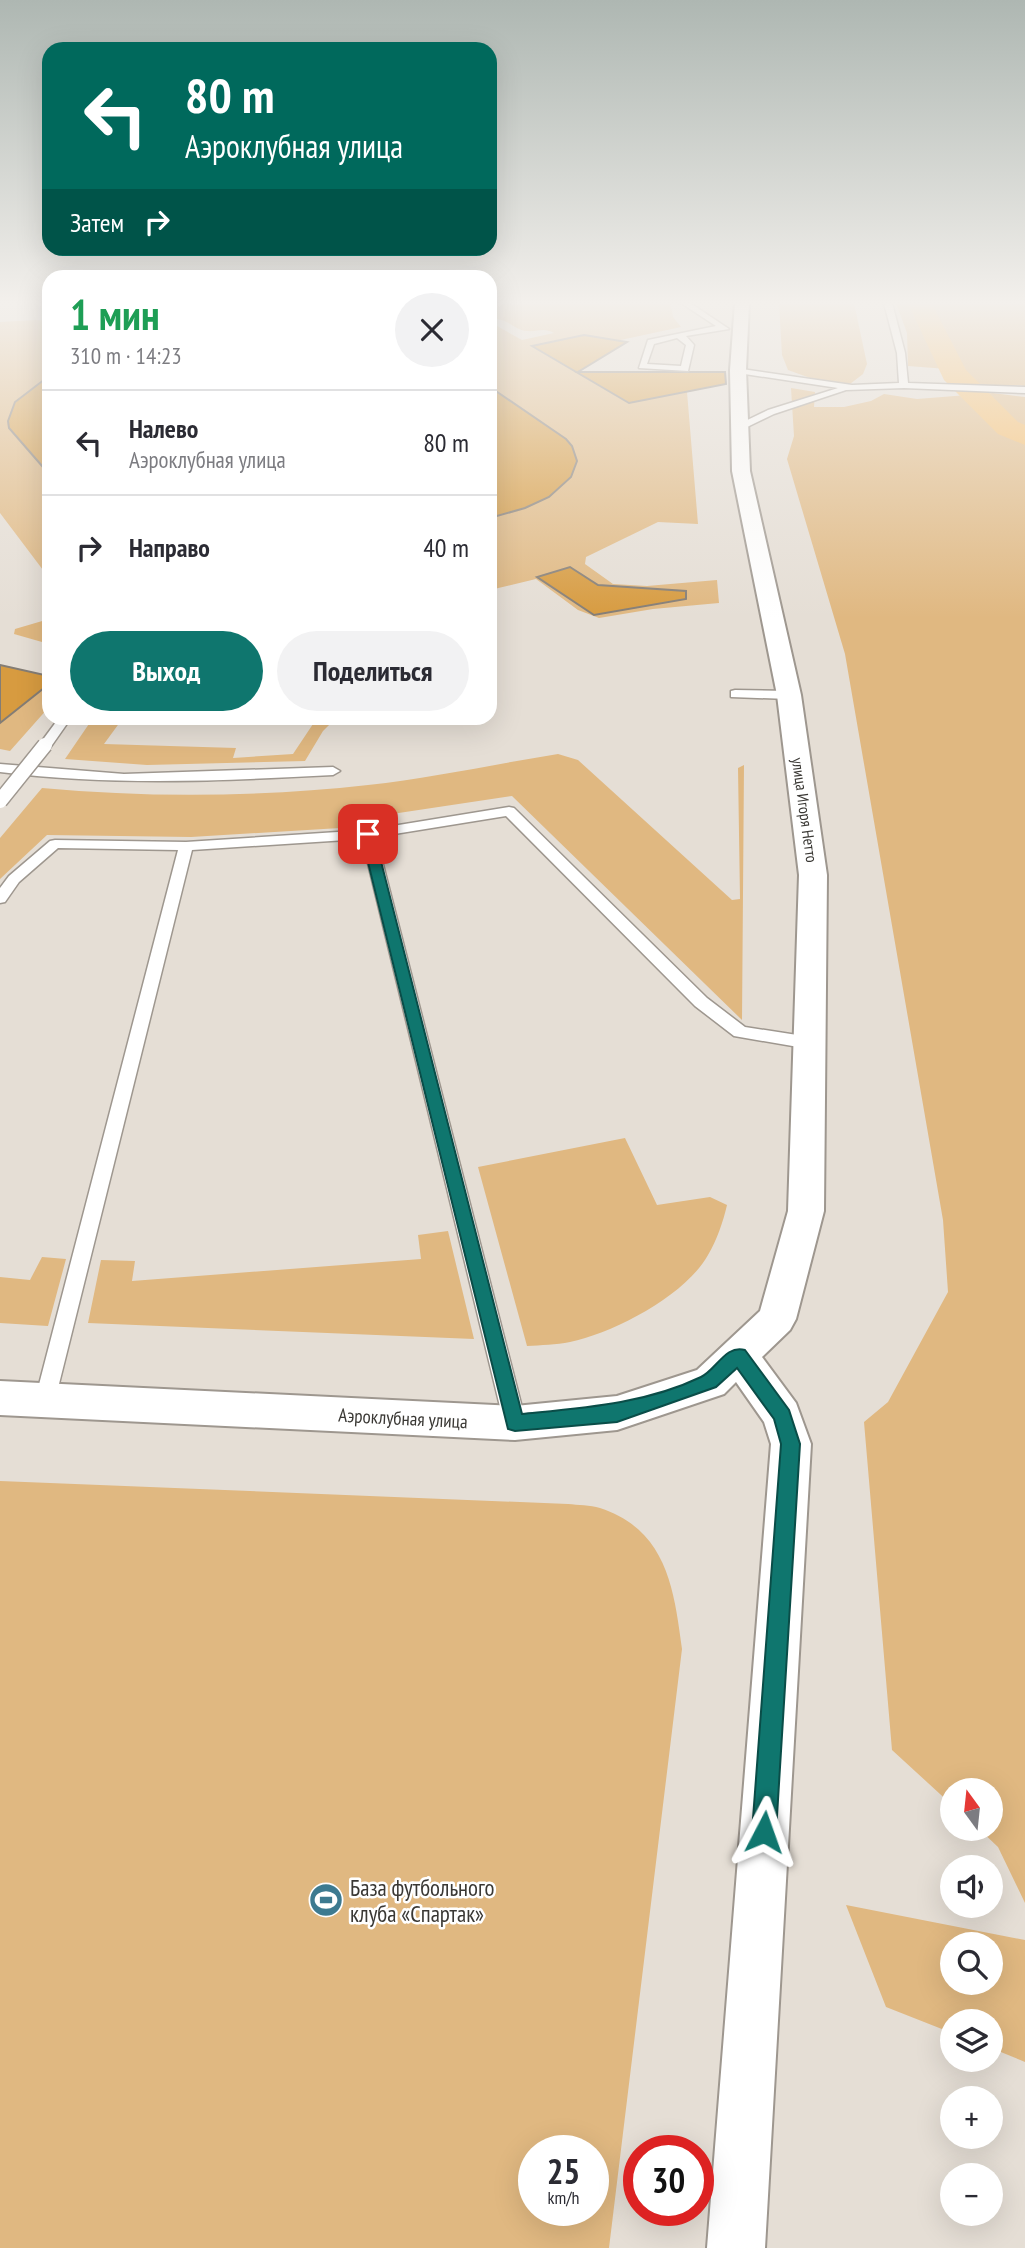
<!DOCTYPE html>
<html lang="ru">
<meta charset="utf-8">
<style>
:root{--surface:#fff;--page:#f2f2f3;--text:#2b2b33;--muted:#7c7c81;--line:#e1e1e2;--accent:#0f766e}
body{margin:0;font-family:"PT Sans Narrow",sans-serif;background:var(--page);color:var(--text);height:100vh;display:flex;flex-direction:column;font-size:26px;white-space:nowrap}
*{box-sizing:border-box;margin:0}
p{font-size:23px;color:var(--muted)}
.icon{flex:none;width:38px;height:38px;fill:none;stroke:currentColor;stroke-width:2;stroke-linecap:round;stroke-linejoin:round}
.map{position:relative;flex:1;overflow:hidden}
.sheet{position:absolute;left:42px;top:270px;width:455px;height:455px;display:flex;flex-direction:column;background:var(--surface);border-radius:21px;box-shadow:0 7px 28px #0002}
.sheet>*{flex:none}
.hud{position:absolute;left:42px;top:42px;width:455px;height:214px;border-radius:21px;box-shadow:0 7px 28px #0002;background:#00695c;color:#fff;overflow:hidden}
.needle{width:46px;rotate:345deg}
.buttons{position:absolute;left:940px;top:1778px;display:grid;gap:14px}
.buttons a{display:grid;place-items:center;width:63px;height:63px;border-radius:50%;background:var(--surface);box-shadow:0 7px 28px #0002;font-size:35px}
.speed{position:absolute;left:518px;top:2135px;display:flex;gap:14px;font-size:35px;font-weight:700;text-align:center}
.speed>*{display:grid;place-content:center;width:91px;height:91px;border-radius:50%;background:var(--surface);box-shadow:0 7px 28px #0002;line-height:1}
.speed small{font-size:18px;font-weight:400}
.speed .limit{border:10px solid #d22;background:#fff;color:#111}
.pin{position:absolute;display:grid;place-items:center;width:60px;height:60px;color:#fff;margin:-30px;border-radius:14px;box-shadow:0 4px 10px #0006}
.me{position:absolute;width:77px;margin:-38px;rotate:4deg;stroke-linejoin:round;filter:drop-shadow(0 0 5px #0008)}
.turn{display:flex;align-items:center;gap:24px;height:147px;padding:0 28px;font-size:32px}
.turn .icon{width:91px;height:91px;stroke-width:2.5}
.turn b{display:block;font-size:49px;line-height:60px}
.then{display:flex;align-items:center;height:66px;padding:0 28px;background:#0003;gap:14px;font-size:26px}
.round{display:grid;place-items:center;flex:none;width:74px;height:74px;border-radius:37px;background:var(--page)}
.headline{display:flex;align-items:center;justify-content:space-between;height:119px;padding:0 28px}
h1{font-size:42px;font-weight:600;line-height:52px;color:#1e9e55}
.button{display:flex;gap:14px;margin-top:auto;padding:14px 28px}
.button a{flex:1;height:80px;border-radius:42px;background:var(--accent);color:#fff;font-size:28px;font-weight:600;line-height:80px;text-align:center}
.button a+a{background:var(--page);color:var(--text)}
ul{padding:0;list-style:none}
li{display:flex;align-items:center;gap:21px;height:105px;padding:0 28px;border-top:2px solid var(--line)}
li div{flex:1}
li b{display:block;font-size:26px}
li em{font-style:normal}
.map>svg:first-child{display:block}
.green{fill:#e0b881;fill-rule:evenodd}
.lines{fill:none;stroke-linecap:round;stroke-linejoin:round}
.river{fill:#f8bb62;fill-rule:evenodd}
.building{fill:#d79b40;stroke:#847d75;stroke-width:2}
.service-casing{stroke:#9e978f;stroke-width:3}
.minor-casing{stroke:#9e978f;stroke-width:4}
.service{fill:#fff;fill-rule:evenodd}
.minor{fill:#fff;fill-rule:evenodd}
.service-bridge-casing{stroke:#9e978f;stroke-width:17;stroke-linecap:butt}
.service-bridge{stroke:#fff;stroke-width:14}
.route{fill:#0f766e;stroke:#0a4d48;stroke-width:2}
.labels{text-anchor:middle;dominant-baseline:central;stroke-width:5;stroke-linejoin:round;paint-order:stroke}
.far-street-label{font-size:16px;fill:#3a3834;stroke:#fff}
.street-label{font-size:19px;fill:#3a3834;stroke:#fff}
.near-poi-label{font-size:23px;fill:#3a3834;stroke:#fff;text-anchor:start}
</style>
<div class="map">
<svg width="1025" height="2248" viewBox="0 0 1025 2248">
<rect width="100%" height="100%" fill="#e5ded5"/>
<path class="green" d="M490,303h177l4,3 2,11 8,10 -65,14 -83,5 95,57 59,-11 11,132 -40,-2 -72,35 -1,7 28,20 34,2 70,-6 2,23 -66,6 -54,9 -21,-8 -42,-31 -46,11v-268l32,18 32,-7c-11,-6 -15,-1 -27,-2 -14,-1 -19,-14 -37,-12z
M779,303h75l13,61 -4,10 -13,10 -37,-5 -25,-9 -6,-15z
M896,303h129v83c-24,-3 -57,5 -78,-9v-8l-39,-3 -1,-33z
M36,320l13,1v257l-49,-65v-191z
M791,388l24,4 -1,15h30l27,-6 13,-7 33,5 76,-6 32,4v1506l-27,-56 -19,-18h11v-39h-38v15l-60,-55 -28,-328 24,-20 60,-110 -5,-72 -98,-566 -58,-195 7,-23z
M49,619v25l-35,-10 1,-5z
M49,684v23l-39,44 -10,-2v-26z
M93,718h30l-19,26 132,4 -3,10 60,-4 24,-36h19l-13,13 -18,30 -158,4 -82,-6z
M558,754l20,6 154,140 8,-1 -2,-131 6,-3 -2,255 -230,-224 -140,21 1,9 -182,11 -144,-2 -47,44v-41l42,-50c108,10 219,9 326,-3 64,-7 127,-21 190,-31z
M625,1138l32,67 53,-8 17,8c-4,17 -10,35 -19,50 -22,40 -94,78 -138,87 -14,3 -29,3 -43,4l-49,-179z
M448,1231l26,108 -386,-16 13,-63 34,1 -3,20 289,-22 -3,-24z
M42,1257l24,2 -18,67 -48,-3v-46l30,3z
M0,1481l568,23c10,1 22,1 32,4 67,22 74,81 82,141l-73,599h-609zM534,2151h59v59h-59z
M846,1905l179,35v122l-34,-14 -1,-27h-38v12l-66,-26zM952,1944h38v39h-38z"/>
<g class="lines">
<path class="river" d="M904,303l28,1 34,66 52,52 7,3v20l-27,-11 -54,-54 -32,-68z"/>
</g>
<path class="building" d="M584,335l43,7 -49,30h147l1,12 -97,19 -97,-57z
M49,376v98l-40,-46 -1,-7 7,-19z
M490,387l76,52 6,7 5,15 -6,16 -22,20 -24,11 -35,10z
M570,567l28,18 88,6v8l-92,16 -57,-38z
M0,665l49,11v8l-49,39z"/>
<g class="lines">
<g class="service-casing">
<path id="service" d="M681,303h9l39,26 -43,7 8,9 -6,26 -49,-3 9,-28 68,-14zM677,338l9,7 -5,21 -34,-2 7,-20z
M884,303h8l13,50 3,30 117,4v6l-121,-5 -58,2 -72,24 -31,15h-6v-4l31,-15 70,-22 -100,-15 -3,-5 117,17 47,-2 -2,-30z
M735,690l54,1 6,4 -6,4 -58,-2v-6z
M59,718h12l-21,30h-10l-1,-3z
M0,764l124,10 209,-7 7,4 -7,4c-112,6 -222,11 -333,-3z
M509,807l5,1 193,190 38,29 65,10 8,6 -8,6 -76,-13 -39,-30 -189,-190 -130,21 150,586 -4,6 -7,3 -7,-3 -4,-6 -142,-584 -170,11 -137,550 -3,6 -7,3 -7,-3 -3,-6 143,-550 -120,-2 -39,34 -14,20 -5,1v-15l9,-12 41,-35 5,-1 131,2 182,-12z"/>
</g>
<g class="minor-casing">
<path id="minor" d="M735,303h14l-3,67 4,101 51,224 26,180 -3,336 -28,108 -6,11 -28,27 34,46 15,41 -46,804h-58l64,-804 -7,-22 -28,-40 -12,12 -107,36 -102,10 -515,-25v-34l515,25 102,-10 80,-26 63,-59 28,-100 11,-336 -22,-180 -45,-224 -2,-101z"/>
</g>
<use href="#service" class="service"/>
<use href="#minor" class="minor"/>
<g class="service-bridge-casing">
<path id="service-bridge" d="M0,801l45,-56"/>
</g>
<use href="#service-bridge" class="service-bridge"/>
</g>
<linearGradient id="sky" x2="0" y2="1"><stop stop-color="#aeb7b2"/><stop offset="0.49" stop-color="#f3f0ec"/><stop offset="1" stop-color="#f3f0ec" stop-opacity="0"/></linearGradient>
<rect width="1025" height="618" fill="url(#sky)"/>
<path class="route" d="M368,830l6,4 148,580c61,-6 123,-10 179,-37 15,-7 25,-33 44,-27l44,60 11,34 -24,388 -4,9 -8,3 -8,-3 -4,-9 29,-388 -7,-25 -37,-51 -21,19 -99,35 -102,9 -7,-2 -147,-595z"/>
<defs>
<g id="stadium-disc" transform="scale(1.75)"><circle r="9.5" fill="#3d7a90" stroke="#fff"/><path d="M0-5a6.5 5 0 1 0 0 10a6.5 5 0 1 0 0-10ZM-3.5-1.8h7v3.6h-7Z" fill="#fff"/></g>
</defs>
<g fill-rule="evenodd">
<use href="#stadium-disc" x="326" y="1900"/>
</g>
<g class="labels">
<g class="far-street-label">
<text transform="translate(805 810) rotate(82)">улица Игоря Нетто</text>
</g>
<g class="street-label">
<text transform="translate(403 1418) rotate(3)">Аэроклубная улица</text>
</g>
<g class="near-poi-label">
<text x="350" y="1887">База футбольного<tspan x="350" dy="26">клуба «Спартак»</tspan></text>
</g>
</g>
</svg>
<div class="buttons">
<a><svg class="needle" viewBox="-14 -14 28 28"><path d="M0-13l5 13h-10z" fill="#e53935"/><path d="M0 13l5-13h-10z" fill="#7c7c81"/></svg></a>
<a><svg class="icon" aria-label="sound" viewBox="0 0 24 24"><path d="M4 9h4l5-4v14l-5-4H4zM17 9q2 3 0 6"/></svg></a>
<a><svg class="icon" aria-label="search" viewBox="0 0 24 24"><circle cx="10" cy="10" r="6"/><path d="M15 15l6 6"/></svg></a>
<a><svg class="icon" aria-label="layers" viewBox="0 0 24 24"><path d="M12 4l9 5-9 5-9-5zM3 14l9 5 9-5"/></svg></a>
<a>+</a>
<a>−</a>
</div>
<div class="speed"><div>25<small>km/h</small></div><div class="limit">30</div></div>
<div class="pin" style="left:368px;top:834px;background:#d93025"><svg class="icon" aria-label="arrive" viewBox="0 0 24 24"><path d="M6 21V4h12l-3 4 3 4H6"/></svg></div>
<svg class="me" style="left:764px;top:1832px" viewBox="-20 -20 40 40"><path d="M0-17L14 15 0 8-14 15z" fill="#0f766e" stroke="#fff" stroke-width="4"/></svg>
<div class="hud">
<div class="turn"><svg class="icon" aria-label="left" viewBox="0 0 24 24"><path d="M17 20v-9H6M10 6l-5 5 5 5"/></svg><div><b>80 m</b>Аэроклубная улица</div></div>
<div class="then">Затем<svg class="icon" aria-label="right" viewBox="0 0 24 24"><path d="M7 20v-9h11M14 6l5 5-5 5"/></svg></div>
</div>
<section class="sheet">
<div class="headline"><div><h1>1 мин</h1><p>310 m · 14:23</p></div><a class="round"><svg class="icon" aria-label="close" viewBox="0 0 24 24"><path d="M6 6l12 12M18 6L6 18"/></svg></a></div>
<ul>
<li><svg class="icon" aria-label="left" viewBox="0 0 24 24"><path d="M17 20v-9H6M10 6l-5 5 5 5"/></svg><div><b>Налево</b><p>Аэроклубная улица</p></div><em>80 m</em></li>
<li><svg class="icon" aria-label="right" viewBox="0 0 24 24"><path d="M7 20v-9h11M14 6l5 5-5 5"/></svg><div><b>Направо</b></div><em>40 m</em></li>
</ul>
<div class="button"><a>Выход</a><a>Поделиться</a></div>
</section>
</div>
